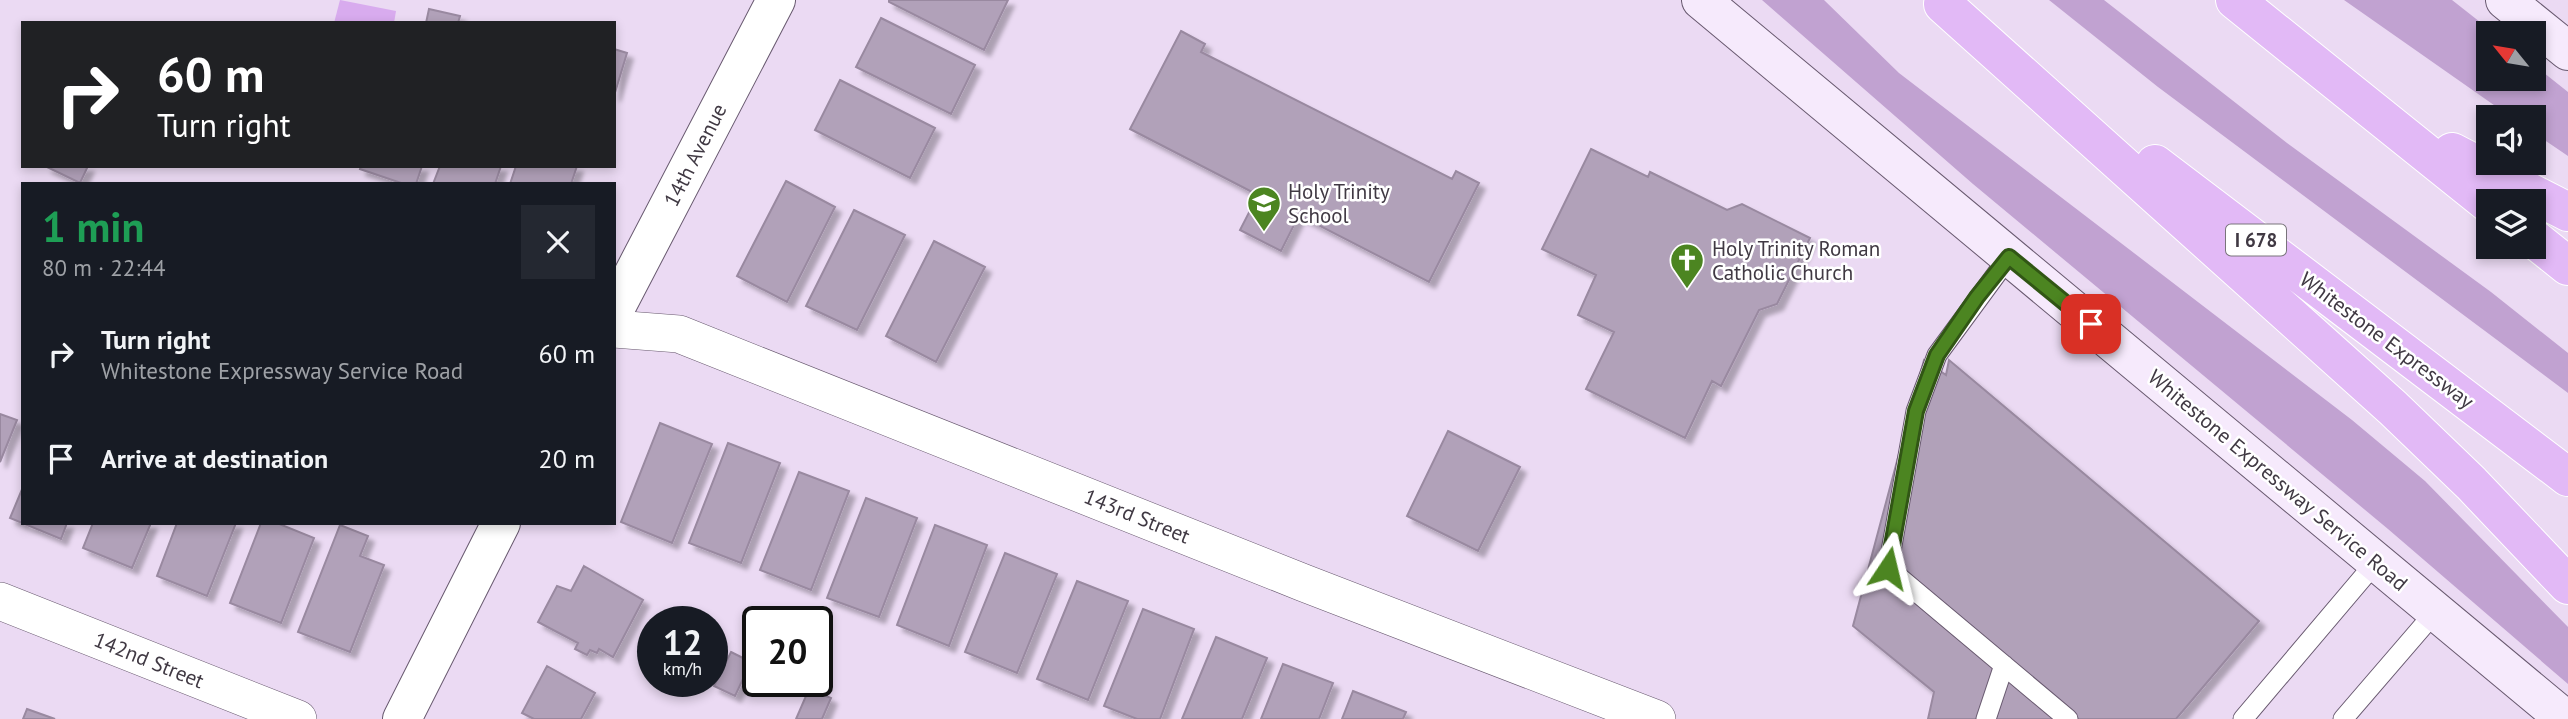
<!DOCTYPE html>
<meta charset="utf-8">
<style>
:root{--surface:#171b24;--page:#242831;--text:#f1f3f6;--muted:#9ea1a6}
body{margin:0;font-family:"PT Sans",sans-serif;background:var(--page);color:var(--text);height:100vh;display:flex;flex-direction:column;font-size:26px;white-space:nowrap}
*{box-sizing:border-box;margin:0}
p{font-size:23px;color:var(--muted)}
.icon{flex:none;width:38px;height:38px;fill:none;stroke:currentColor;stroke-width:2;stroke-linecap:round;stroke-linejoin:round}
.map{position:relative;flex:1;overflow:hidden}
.details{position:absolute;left:21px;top:182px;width:595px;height:343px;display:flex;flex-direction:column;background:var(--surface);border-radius:0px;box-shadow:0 4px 10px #0003}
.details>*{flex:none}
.banner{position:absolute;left:21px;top:21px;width:595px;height:147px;border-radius:0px;box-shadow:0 4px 10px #0003;background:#202124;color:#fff;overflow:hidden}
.needle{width:46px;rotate:300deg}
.fabs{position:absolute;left:2476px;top:21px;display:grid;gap:14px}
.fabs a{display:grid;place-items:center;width:70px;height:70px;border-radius:0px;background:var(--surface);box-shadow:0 4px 10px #0003;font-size:35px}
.speed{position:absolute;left:637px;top:606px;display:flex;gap:14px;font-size:35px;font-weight:700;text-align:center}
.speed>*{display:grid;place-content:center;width:91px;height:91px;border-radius:50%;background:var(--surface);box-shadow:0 4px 10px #0003;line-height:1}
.speed small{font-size:18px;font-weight:400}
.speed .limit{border:4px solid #111;border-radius:10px;background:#fff;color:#111}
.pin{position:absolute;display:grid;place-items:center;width:60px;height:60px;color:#fff;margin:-30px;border-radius:14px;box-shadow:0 4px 10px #0006}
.me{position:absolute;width:77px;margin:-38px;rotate:10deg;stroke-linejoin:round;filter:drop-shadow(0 0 5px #0008)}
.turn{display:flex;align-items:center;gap:24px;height:147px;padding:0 21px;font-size:32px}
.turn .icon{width:91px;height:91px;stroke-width:2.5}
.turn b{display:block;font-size:49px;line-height:60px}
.round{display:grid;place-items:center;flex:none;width:74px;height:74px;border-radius:0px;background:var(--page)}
.overview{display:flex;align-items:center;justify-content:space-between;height:119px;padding:0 21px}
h1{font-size:42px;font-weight:800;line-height:52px;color:#1e9e55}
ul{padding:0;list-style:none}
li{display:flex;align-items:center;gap:21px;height:105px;padding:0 21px}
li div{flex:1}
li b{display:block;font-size:26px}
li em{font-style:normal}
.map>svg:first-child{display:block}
.green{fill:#c1a2d1}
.water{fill:#d8abee}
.building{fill:#b1a1b9;stroke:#9989a0;stroke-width:2;filter:url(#shadow)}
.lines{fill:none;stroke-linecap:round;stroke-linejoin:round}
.service-casing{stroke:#68596f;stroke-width:21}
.minor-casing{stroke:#68596f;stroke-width:38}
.tertiary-casing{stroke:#68596f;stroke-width:40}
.secondary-casing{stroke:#68596f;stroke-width:40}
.motorway-casing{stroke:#fff;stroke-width:40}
.service{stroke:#fff;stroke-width:19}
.minor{stroke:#fff;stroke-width:37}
.tertiary{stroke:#fff;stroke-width:38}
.secondary{stroke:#f6eafc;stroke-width:38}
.motorway{stroke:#e2b9f6;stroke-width:38}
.route-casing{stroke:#315615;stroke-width:18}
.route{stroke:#4c8521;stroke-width:12}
.labels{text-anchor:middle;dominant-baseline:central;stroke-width:5;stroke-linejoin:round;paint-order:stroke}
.shield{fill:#fff;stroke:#79747b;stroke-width:2}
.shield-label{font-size:19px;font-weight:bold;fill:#403943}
.street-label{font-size:21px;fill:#403943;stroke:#fff}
.poi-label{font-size:21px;fill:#403943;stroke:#fff;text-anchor:start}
</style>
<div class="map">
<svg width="2568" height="719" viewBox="0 0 2568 719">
<defs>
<filter id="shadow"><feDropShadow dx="6" dy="6" stdDeviation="2" flood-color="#0004"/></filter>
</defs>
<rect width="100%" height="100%" fill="#ebdaf3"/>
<path class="green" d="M1762,0h62l75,73 453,347 73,61 143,146v57l-180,-155 -415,-345z
M2049,0h55l183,143 204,149 77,61v40l-410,-306z
M2344,0h108l42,33h-6v46h46v-14l34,27v64l-34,-23v-16h-23z"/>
<path class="water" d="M340,0l56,11 -2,12h-60z"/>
<path class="building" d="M889,0h119l-24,50 -95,-48z
M429,9l31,7 -2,7h-32z
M881,18l94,47 -24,49 -95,-47z
M1181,31l24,13 -4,8 251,127 4,-8 23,12 -50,99 -130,-67 -18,36 -41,-21 18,-35 -128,-66z
M614,49l13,4 -13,43z
M840,80l95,48 -25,50 -95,-48z
M1591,149l57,28 2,-5 77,38 15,-6 68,34 -33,66 -18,6 -38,76 -9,-5 -27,57 -99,-49 28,-57 -36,-17 18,-40 -54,-26z
M45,166h43l-8,17z
M361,166h61l-6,18h-12l-44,-15z
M440,166h61l-6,18h-62z
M516,166h61l-6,18h-61z
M786,181l49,26 -48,95 -50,-26z
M854,210l51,25 -48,95 -51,-24z
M934,241l51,26 -49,95 -50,-26z
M1924,360l22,15 3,-15 310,261 -83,98h-248l6,-27 -81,-66z
M0,414l17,6 -17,42z
M660,423l52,21 -40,99 -51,-21z
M1448,431l72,36 -42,84 -71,-35z
M728,443l52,20 -39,100 -52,-20z
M799,472l50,19 -38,99 -51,-20z
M23,487v36h44l-6,16 -51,-21z
M866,498l51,20 -38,99 -52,-19z
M93,523h58l-19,45 -49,-20z
M177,523h59l-29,73 -50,-20z
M261,523h16l37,15 -33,85 -51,-20z
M340,525l28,11 -8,20 24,9 -34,87 -52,-20z
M935,525l52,20 -38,101 -52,-21z
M1005,553l52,21 -40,99 -52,-21z
M584,566l59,34 -30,57 -14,-8 -2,4 -7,-3 -3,5 -12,-6 3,-6 -40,-21 19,-36 14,5z
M1077,581l51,20 -40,99 -51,-21z
M1143,609l51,20 -34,90h-23l-33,-13z
M1216,637l51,21 -25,61h-60z
M731,652l20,10 -16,34 -21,-10z
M1283,664l50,19 -14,36h-58z
M547,666l48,27 -14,26h-47l-12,-6z
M809,689l22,9 -9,21h-26z
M1353,691l53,21 -3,7h-61z
M27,709l28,10h-32z"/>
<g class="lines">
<g class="service-casing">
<path id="service" d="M2009,257l-72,98 -21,56 -28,157 180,151
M1986,719l18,-54
M2243,719l133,-157
M2343,719l93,-108"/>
</g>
<g class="minor-casing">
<path id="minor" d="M614,329l65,5 625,249 353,136
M0,601l298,118"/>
</g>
<g class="tertiary-casing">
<path id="tertiary" d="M614,311l162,-311
M402,719l99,-196"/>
</g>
<g class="secondary-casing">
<path id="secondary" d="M1701,0l864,719
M2505,0l63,51"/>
</g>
<g class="motorway-casing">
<path id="motorway" d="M2235,0l253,203
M1943,4l450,404 78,75 97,102
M2452,152l116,60
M2155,164l413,313
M2534,239l34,27"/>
</g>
<use href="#service" class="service"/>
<use href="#minor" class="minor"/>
<use href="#tertiary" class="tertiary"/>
<use href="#secondary" class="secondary"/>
<use href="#motorway" class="motorway"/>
</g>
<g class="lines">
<g class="route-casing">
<path id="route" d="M1888,568l28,-157 21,-56 40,-58 32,-40 82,67"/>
</g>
<use href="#route" class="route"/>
</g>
<defs>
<g id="school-pin" transform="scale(1.75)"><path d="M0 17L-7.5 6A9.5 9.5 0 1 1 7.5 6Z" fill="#4c8521" stroke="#fff"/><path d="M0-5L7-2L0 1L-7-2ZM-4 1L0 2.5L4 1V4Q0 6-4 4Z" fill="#fff"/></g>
<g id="church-pin" transform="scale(1.75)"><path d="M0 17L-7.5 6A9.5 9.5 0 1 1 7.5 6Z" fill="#4c8521" stroke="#fff"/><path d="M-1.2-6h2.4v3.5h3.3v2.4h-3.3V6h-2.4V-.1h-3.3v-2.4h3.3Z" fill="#fff"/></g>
</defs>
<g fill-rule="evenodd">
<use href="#school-pin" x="1264" y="203"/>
<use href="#church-pin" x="1687" y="260"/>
</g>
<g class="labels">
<rect class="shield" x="2226" y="224.5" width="60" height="31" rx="5"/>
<g class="shield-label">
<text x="2256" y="240">I 678</text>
</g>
<g class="street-label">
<text transform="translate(695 155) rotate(-63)">14th Avenue</text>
<text transform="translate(2387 340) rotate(37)">Whitestone Expressway</text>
<text transform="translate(2278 480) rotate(40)">Whitestone Expressway Service Road</text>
<text transform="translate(1137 516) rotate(22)">143rd Street</text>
<text transform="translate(149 660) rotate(22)">142nd Street</text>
</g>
<g class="poi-label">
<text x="1288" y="191">Holy Trinity<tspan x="1288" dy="24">School</tspan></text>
<text x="1712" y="248">Holy Trinity Roman<tspan x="1712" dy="24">Catholic Church</tspan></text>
</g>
</g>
</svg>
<div class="fabs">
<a><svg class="needle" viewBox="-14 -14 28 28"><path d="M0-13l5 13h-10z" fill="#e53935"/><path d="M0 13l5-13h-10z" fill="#9ea1a6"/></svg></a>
<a><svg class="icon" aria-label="sound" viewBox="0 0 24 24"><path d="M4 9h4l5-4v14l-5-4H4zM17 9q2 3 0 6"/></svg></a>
<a><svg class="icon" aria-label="layers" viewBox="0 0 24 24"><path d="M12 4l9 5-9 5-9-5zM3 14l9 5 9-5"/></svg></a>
</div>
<div class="speed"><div>12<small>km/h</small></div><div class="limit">20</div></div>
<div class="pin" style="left:2091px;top:324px;background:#d93025"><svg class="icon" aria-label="arrive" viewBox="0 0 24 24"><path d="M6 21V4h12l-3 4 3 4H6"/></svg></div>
<svg class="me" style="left:1888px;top:568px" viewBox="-20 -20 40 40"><path d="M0-17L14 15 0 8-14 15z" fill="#4c8521" stroke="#fff" stroke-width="4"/></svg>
<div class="banner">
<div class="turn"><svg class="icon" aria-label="right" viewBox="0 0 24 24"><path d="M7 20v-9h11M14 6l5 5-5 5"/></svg><div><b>60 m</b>Turn right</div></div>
</div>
<section class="details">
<div class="overview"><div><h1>1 min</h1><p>80 m · 22:44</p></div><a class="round"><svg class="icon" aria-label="close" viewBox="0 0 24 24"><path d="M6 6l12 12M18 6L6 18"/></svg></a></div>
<ul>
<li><svg class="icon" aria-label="right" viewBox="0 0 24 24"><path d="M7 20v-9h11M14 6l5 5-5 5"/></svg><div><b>Turn right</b><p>Whitestone Expressway Service Road</p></div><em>60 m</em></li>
<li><svg class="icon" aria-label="arrive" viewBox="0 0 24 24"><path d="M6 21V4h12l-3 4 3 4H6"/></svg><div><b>Arrive at destination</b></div><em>20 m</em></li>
</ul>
</section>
</div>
